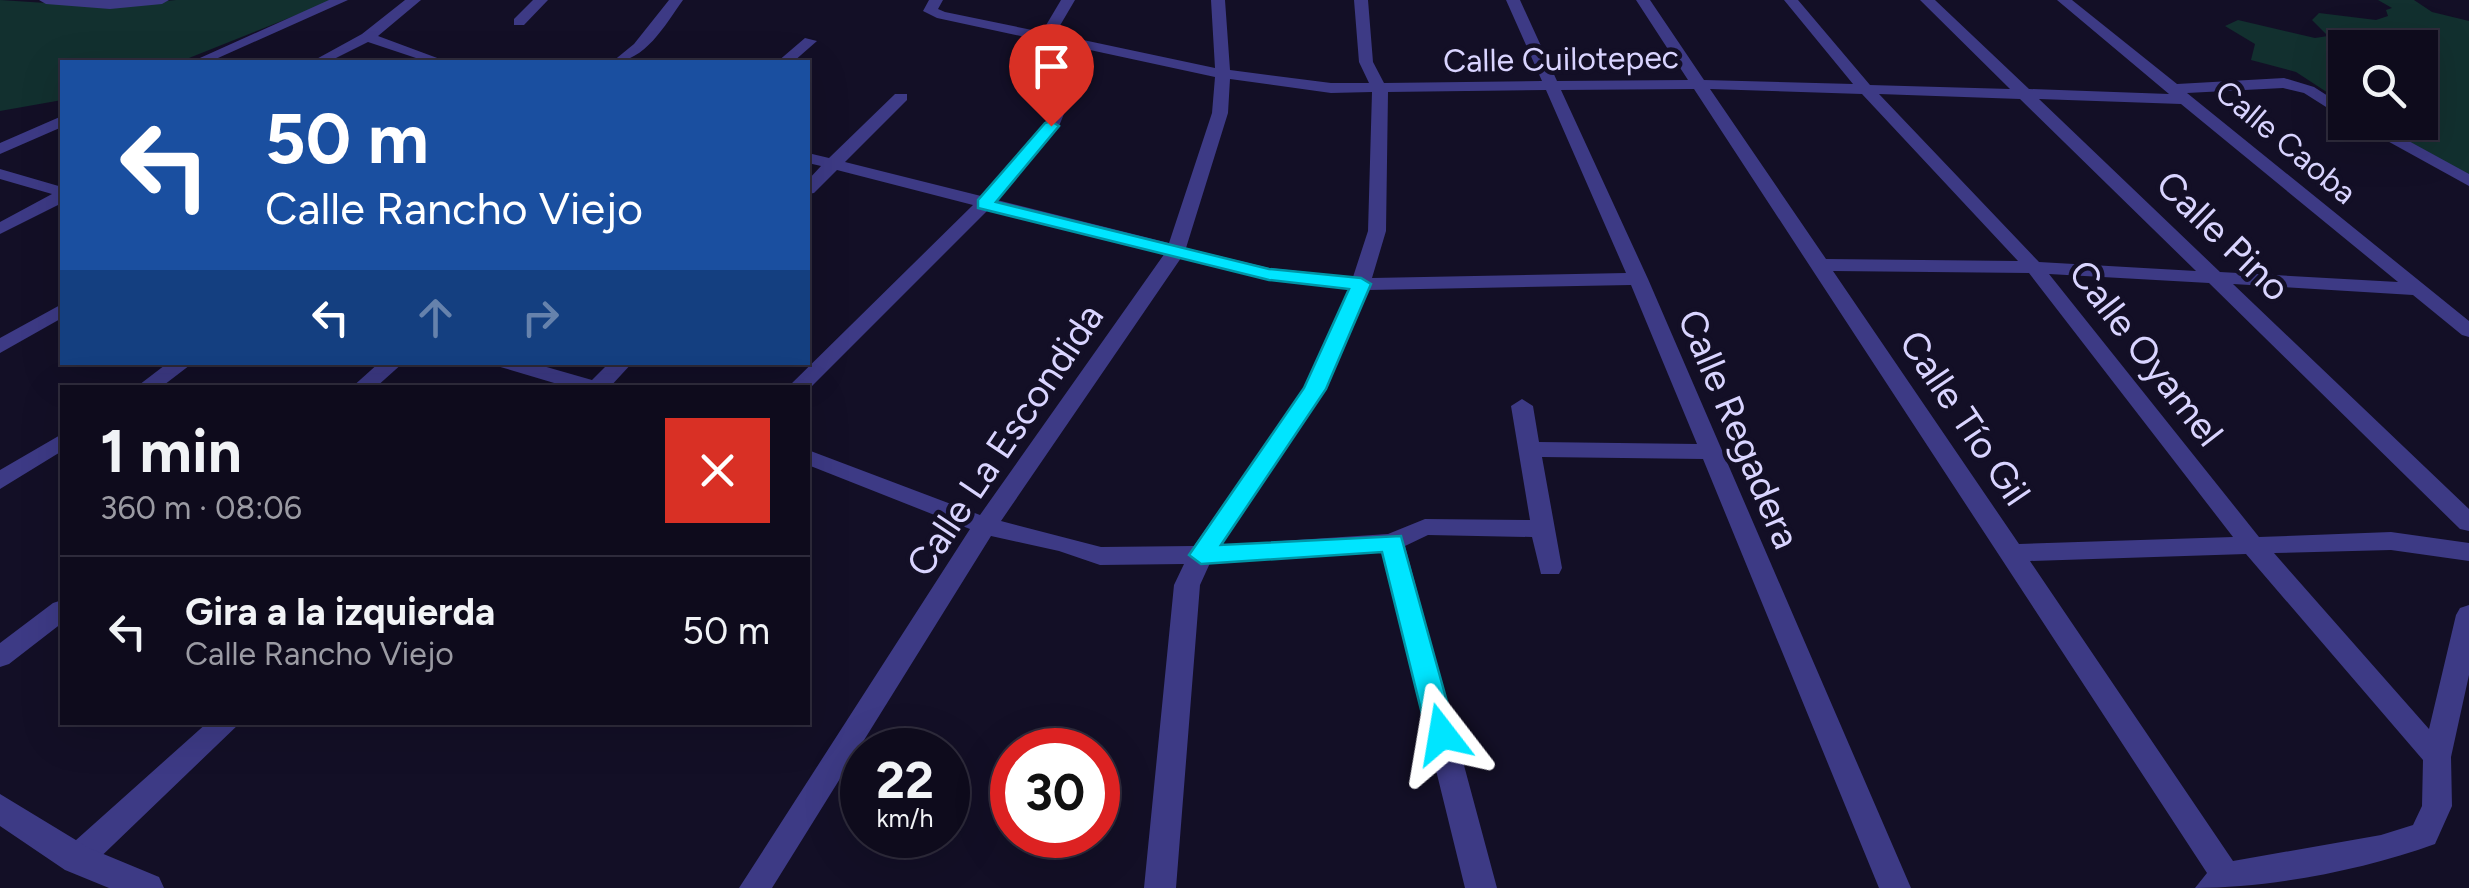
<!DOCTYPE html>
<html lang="es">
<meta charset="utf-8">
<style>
:root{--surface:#0e0b1c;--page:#171425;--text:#f1f3f6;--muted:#9b9ba3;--line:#2e2b3b}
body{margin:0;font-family:Figtree,sans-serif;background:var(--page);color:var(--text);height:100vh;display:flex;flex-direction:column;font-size:38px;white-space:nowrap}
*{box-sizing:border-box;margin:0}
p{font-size:32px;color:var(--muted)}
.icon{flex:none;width:55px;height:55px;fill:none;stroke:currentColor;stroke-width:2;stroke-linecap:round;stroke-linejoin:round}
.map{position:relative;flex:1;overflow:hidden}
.side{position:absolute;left:60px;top:385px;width:750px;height:340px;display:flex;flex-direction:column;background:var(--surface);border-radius:0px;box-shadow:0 10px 40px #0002,0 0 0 2px var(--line)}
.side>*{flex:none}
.top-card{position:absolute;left:60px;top:60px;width:750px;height:305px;border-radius:0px;box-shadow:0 10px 40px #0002,0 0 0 2px var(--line);background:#1a4fa0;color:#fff;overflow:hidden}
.fabs{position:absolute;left:2328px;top:30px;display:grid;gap:20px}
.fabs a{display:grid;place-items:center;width:110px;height:110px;border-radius:0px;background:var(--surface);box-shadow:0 10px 40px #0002,0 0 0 2px var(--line);font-size:50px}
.speed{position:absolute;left:840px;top:728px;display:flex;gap:20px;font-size:50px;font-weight:700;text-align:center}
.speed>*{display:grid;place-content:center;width:130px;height:130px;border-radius:50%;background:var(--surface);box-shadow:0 10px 40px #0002,0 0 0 2px var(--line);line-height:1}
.speed small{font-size:25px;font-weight:400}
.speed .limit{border:15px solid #d22;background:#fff;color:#111}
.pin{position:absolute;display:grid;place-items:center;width:85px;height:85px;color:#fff;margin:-102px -42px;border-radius:50% 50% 50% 0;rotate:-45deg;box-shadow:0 0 10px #0007}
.pin .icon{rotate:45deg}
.me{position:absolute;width:110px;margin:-55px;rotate:346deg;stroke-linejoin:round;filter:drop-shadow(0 0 8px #0008)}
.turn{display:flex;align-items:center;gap:35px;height:210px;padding:0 40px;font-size:45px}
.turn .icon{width:130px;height:130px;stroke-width:2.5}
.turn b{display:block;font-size:70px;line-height:85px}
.lanes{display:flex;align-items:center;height:95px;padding:0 40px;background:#0003;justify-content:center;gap:50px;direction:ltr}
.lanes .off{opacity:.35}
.round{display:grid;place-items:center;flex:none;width:105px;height:105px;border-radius:0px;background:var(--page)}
.overview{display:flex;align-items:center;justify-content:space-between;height:170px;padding:0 40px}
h1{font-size:60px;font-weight:700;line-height:75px}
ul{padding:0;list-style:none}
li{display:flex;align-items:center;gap:30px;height:150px;padding:0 40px;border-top:2px solid var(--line)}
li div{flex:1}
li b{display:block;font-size:38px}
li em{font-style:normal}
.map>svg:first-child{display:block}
.green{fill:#12302f}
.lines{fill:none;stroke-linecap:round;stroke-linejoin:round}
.minor{fill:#3d3a85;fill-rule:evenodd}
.tertiary{fill:#3d3a85;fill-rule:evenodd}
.route{fill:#00e5ff;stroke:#0095a6;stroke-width:2.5}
.labels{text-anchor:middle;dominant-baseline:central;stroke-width:9;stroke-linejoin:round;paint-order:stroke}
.far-street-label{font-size:32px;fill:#d9d4ff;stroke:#130f26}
.street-label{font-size:38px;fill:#d9d4ff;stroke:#130f26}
</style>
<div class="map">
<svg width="2469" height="888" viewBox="0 0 2469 888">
<rect width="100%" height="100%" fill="#130f26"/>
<path class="green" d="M0,0l108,7 68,-7h158l-155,62h-117v38l-62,11z
M2378,0h36l18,12 37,9v154l-122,-52 73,-1v-74h-75v56l-49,-32 -45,-12 4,-16 -30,-18 13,-6 77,18 13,-2 -16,-16 7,-7 57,7 12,-4 -2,-6 6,-2z"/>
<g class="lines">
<path class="minor" d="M39,0h130l-7,4 -52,5 -64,-5z
M329,0h19l-139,62h-18z
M405,0h16l-43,36 70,26h-20l-60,-20 -40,20h-17l51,-28z
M533,0h15l-24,25h-10v-6z
M669,0h14c-18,25 -38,62 -71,62l22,-18z
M929,0h14l-5,9 7,3 97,20 19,-32h14l-20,34 160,34 -4,-68h14l5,70 101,13h38l-10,-21 -5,-62h14l5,62 11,21 158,-2 -36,-81h14l37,81 131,-1 -52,-80h14l54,80 149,4 -69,-84h14l72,85 140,4 -90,-89h15l94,89 140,5 -112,-94h15l105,84 107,-6 30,9 31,20v12l-41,-26 -21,-5 -96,5 282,228v16l-7,-2 -49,-40 -180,-11 236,225v22l-9,-2 -251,-246 -160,-9 210,263 132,-5 78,11v18l-78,-11 -117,3 155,176 27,-114 4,-7 9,-3v70l-18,82 1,49 -17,38c-72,26 -164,44 -240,44l12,-15 -513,-784 -133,1 87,189 263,609h-32l-176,-429 -161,-2 20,111 -3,6h-18l-9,-37 -104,-2 -23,11 92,342h-32l-83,-337 -172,12 -10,22 -24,303h-32l30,-303 10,-21 -84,1 -41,-14 -68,-15 -219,352h-33l231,-359 -162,-64v-15l172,65 185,-262 -176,-44 -181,181 -21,-2 186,-183 -136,-35 -23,23 -6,1v-14l13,-14 -13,-3v-10l21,5 66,-64h12v6l-62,62 136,34 63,-71 32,-77 -139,-30 -14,-7zM1090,50l125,27 -3,36 -43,130 -172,-43 62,-74zM1230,79l101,14 41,-1 -4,139 -15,46 -84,-9 -83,-20 42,-135zM1710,89l152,5 156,167 -192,-2zM1546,90l80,183 -254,5 14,-47 2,-139zM1879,94l141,5 176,172 -157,-9zM2039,99l142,5 217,178 -178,-10zM1181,258l88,22 80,9 -45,100 -110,157 -93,1 -100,-26zM1833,271l196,2 204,264 -214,7zM1631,285l66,159 -158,-2 -6,-36 -11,-7 -11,7 19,114 -105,-1 -37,15 -167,11 105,-156 42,-99zM2246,554l177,206 -1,46 -9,19 -32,10 -148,26 -203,-300z
M805,38l12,3 -24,21h-16z
M62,116v11l-62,27v-11z
M2353,122h21l95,52v12z
M0,169l62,18v16l-62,31v-12l52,-28 -52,-15z
M62,304v14l-62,35v-15z
M169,362h25l-34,26h-25z
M380,362h24l-29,26h-24z
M494,362h35l63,18 18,-18h23l-24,26h-38l-74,-22z
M62,434v17l-62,38v-19z
M62,600v23l-53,41 -9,3v-24l53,-40z
M208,722h33l-153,147 -11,3 -11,-3 -4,-10 4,-10z"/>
<path class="tertiary" d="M0,794l89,54 70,29 5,11h-55l-44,-18 -65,-44z"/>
</g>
<path class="route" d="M1051,121l8,5 -63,76 273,67 92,9 10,6 -45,105 -105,156 180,-9 55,198 -4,8 -10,4 -11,-4 -4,-8 -45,-182 -181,12 -12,-9 115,-167 45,-99 -80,-9 -291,-72v-8l67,-77z"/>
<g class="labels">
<g class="far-street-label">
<text transform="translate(1561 59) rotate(-1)">Calle Cuilotepec</text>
<text transform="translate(2286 142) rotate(40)">Calle Caoba</text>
</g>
<g class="street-label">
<text transform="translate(2223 236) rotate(44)">Calle Pino</text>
<text transform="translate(2146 353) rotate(52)">Calle Oyamel</text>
<text transform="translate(1965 418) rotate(56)">Calle Tío Gil</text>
<text transform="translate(1739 429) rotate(67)">Calle Regadera</text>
<text transform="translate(1005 440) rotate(-56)">Calle La Escondida</text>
</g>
</g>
</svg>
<div class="fabs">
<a><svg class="icon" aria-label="search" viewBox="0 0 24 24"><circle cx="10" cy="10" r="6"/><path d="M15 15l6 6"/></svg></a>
</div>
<div class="speed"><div>22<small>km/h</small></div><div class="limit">30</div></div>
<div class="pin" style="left:1051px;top:126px;background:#d93025"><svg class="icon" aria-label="arrive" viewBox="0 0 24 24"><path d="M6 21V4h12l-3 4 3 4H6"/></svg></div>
<svg class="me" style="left:1442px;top:734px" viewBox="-20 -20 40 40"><path d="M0-17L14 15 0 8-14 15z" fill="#00e5ff" stroke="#fff" stroke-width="4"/></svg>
<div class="top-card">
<div class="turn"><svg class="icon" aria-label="left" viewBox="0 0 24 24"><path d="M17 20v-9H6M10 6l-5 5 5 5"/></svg><div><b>50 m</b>Calle Rancho Viejo</div></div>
<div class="lanes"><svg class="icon" aria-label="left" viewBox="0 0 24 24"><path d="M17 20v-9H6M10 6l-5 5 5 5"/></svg><svg class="icon off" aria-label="ahead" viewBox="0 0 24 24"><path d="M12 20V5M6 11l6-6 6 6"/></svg><svg class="icon off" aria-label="right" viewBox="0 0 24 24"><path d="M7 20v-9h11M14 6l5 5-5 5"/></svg></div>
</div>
<section class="side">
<div class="overview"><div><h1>1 min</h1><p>360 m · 08:06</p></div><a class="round" style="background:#d93025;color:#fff"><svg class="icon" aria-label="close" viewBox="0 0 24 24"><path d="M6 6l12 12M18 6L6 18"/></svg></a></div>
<ul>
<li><svg class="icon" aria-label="left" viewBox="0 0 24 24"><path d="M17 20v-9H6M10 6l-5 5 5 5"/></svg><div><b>Gira a la izquierda</b><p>Calle Rancho Viejo</p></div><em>50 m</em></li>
</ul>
</section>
</div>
